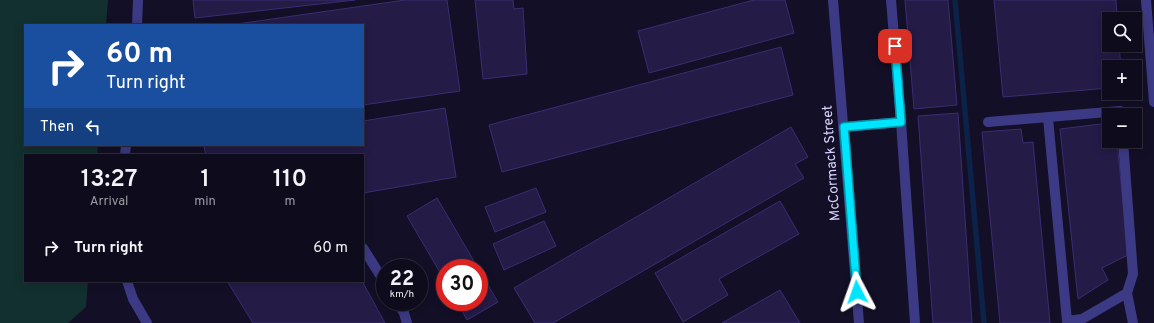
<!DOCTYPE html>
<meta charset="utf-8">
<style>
:root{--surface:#0e0b1c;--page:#1c1929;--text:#f1f3f6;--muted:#9b9ba3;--line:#2e2b3b}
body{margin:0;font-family:Overpass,sans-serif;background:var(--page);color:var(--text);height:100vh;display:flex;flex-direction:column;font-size:15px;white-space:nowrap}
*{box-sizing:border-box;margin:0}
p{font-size:13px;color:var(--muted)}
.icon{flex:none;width:22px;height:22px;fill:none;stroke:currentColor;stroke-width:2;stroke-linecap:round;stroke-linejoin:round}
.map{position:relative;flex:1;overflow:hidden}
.sheet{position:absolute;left:24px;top:154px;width:340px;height:128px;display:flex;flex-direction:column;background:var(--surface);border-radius:0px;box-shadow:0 2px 10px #0003,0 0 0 1px var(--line)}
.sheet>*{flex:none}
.top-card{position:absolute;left:24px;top:24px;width:340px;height:122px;border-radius:0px;box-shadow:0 2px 10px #0003,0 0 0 1px var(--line);background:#1a4fa0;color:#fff;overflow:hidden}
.fabs{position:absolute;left:1102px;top:12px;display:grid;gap:8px}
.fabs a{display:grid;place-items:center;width:40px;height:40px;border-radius:0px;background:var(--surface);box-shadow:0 2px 10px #0003,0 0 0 1px var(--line);font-size:20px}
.speed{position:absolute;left:376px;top:259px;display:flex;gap:8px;font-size:20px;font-weight:700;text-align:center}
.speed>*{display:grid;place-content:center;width:52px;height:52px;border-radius:50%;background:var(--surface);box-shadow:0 2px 10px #0003,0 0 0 1px var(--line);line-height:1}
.speed small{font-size:10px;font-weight:400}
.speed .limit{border:6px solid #d22;background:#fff;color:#111}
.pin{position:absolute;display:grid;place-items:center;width:34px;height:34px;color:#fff;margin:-17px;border-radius:8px;box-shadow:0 2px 6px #0006}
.me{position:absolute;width:44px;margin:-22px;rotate:356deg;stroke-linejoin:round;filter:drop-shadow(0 0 3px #0008)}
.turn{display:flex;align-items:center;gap:14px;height:84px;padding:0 16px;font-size:18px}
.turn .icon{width:52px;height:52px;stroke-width:2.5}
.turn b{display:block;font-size:28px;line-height:34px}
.then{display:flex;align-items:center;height:38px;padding:0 16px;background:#0003;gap:8px;font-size:15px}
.eta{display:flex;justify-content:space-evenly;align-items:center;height:68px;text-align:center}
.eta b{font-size:24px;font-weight:600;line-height:28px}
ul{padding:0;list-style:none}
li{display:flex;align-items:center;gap:12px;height:52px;padding:0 16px}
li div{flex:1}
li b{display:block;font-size:15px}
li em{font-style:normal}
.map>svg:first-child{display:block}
.green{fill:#12302f}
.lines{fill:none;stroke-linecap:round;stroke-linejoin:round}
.stream{stroke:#0c2248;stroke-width:5.5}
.building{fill:#241b47;stroke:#3b2d73}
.minor{stroke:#3d3a85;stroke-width:10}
.route-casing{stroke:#0095a6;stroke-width:10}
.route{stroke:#00e5ff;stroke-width:7}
.labels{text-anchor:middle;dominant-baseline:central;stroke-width:4;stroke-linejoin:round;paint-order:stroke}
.street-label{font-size:14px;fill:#d9d4ff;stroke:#130f26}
</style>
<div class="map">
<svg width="1154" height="323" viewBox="0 0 1154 323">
<rect width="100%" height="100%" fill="#130f26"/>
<path class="green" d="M0,0h108l-2,25h-81v120h73l-1,10h-72v126h63l-2,26 -18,16h-68z"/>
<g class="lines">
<path class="stream" d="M955,0l29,323"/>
</g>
<path class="building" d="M193,0h162l-160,18z
M405,0h42l13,91 -97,14v-80h-126v-1z
M475,0h38l1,9 9,-1 4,66 -44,5z
M754,0h31l9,33 -145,40 -11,-42z
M905,0h43l9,105 -43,4z
M994,0h122l1,19h-8v26h10l2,22h-12v21l-106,9z
M781,47l12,48 -291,77 -13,-47z
M445,108l11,69 -93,16v-38h-157l-2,-8 13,-2h146v-24z
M958,113l14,210h-39l-15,-207z
M1109,123v18h8l11,114 -26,13 6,12 -30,19 -18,-170z
M791,127l17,30 -13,7 9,14 -251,145h-18l-21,-35z
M1021,129l2,14 10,-1 17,181h-50l-18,-191z
M536,188l10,24 -51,20 -10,-25z
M437,198l41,70h-33v13l-38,-65z
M780,201l19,33 -80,45 9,16 -45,27 -28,-49z
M544,221l12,25 -52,24 -11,-26z
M479,270l19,32 -31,18 -10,-18h22z
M227,281h135l23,42h-132z
M780,290l20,33h-78z"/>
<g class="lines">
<path class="minor" d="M833,0l26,323
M1146,0l8,102
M137,25l1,-25
M1048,118l19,203 15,-2 45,-26 6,30
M901,122l14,201
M988,122l132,-11 1,4
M844,127l57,-5 -10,-122
M1123,141l10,133 -6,19
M125,155l1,-10
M363,248l22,35
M127,281l6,18 14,24
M397,302l7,11 3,10"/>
</g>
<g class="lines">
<g class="route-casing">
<path id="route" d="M857,292l-13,-165 57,-5 -6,-76"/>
</g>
<use href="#route" class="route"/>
</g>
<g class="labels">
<g class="street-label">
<text transform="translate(832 163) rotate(-94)">McCormack Street</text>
</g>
</g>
</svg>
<div class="fabs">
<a><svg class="icon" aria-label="search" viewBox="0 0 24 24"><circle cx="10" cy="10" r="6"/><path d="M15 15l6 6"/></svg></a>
<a>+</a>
<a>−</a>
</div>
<div class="speed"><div>22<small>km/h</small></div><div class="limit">30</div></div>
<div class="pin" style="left:895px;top:46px;background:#d93025"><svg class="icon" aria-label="arrive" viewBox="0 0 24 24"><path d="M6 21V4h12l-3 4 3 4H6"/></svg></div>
<svg class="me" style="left:857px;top:292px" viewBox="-20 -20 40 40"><path d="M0-17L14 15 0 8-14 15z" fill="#00e5ff" stroke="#fff" stroke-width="4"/></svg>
<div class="top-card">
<div class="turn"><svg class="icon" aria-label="right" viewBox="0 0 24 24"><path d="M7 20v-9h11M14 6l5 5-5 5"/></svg><div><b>60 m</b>Turn right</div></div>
<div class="then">Then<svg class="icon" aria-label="left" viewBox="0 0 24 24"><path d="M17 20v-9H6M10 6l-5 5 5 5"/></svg></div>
</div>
<section class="sheet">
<div class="eta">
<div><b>13:27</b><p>Arrival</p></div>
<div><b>1</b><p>min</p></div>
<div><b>110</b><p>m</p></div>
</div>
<ul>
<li><svg class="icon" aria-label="right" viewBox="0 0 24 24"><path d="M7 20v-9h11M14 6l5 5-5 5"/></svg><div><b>Turn right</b></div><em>60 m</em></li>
</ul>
</section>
</div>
